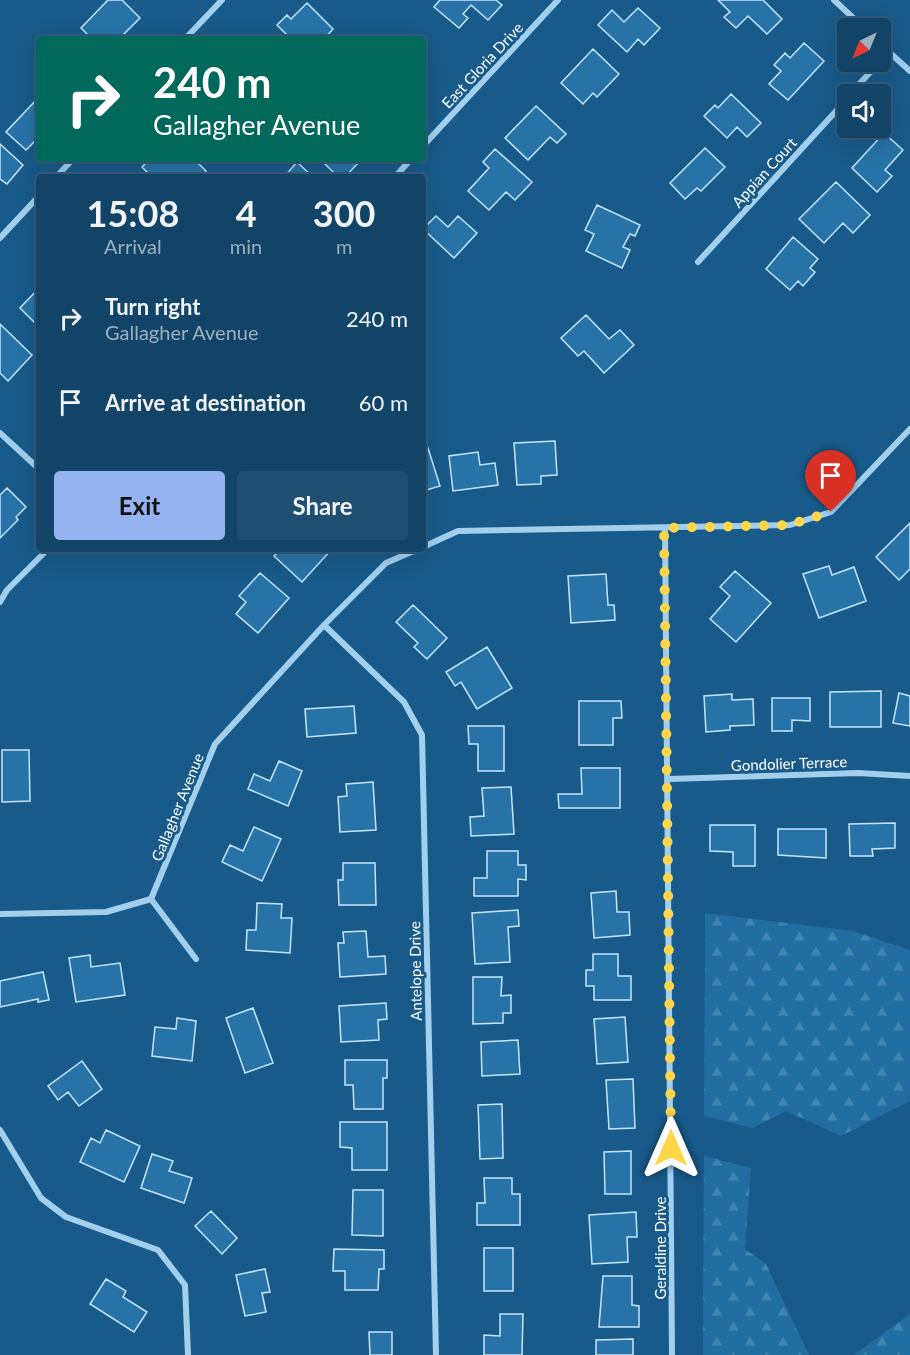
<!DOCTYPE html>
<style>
:root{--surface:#124467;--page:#1f4e70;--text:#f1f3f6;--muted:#9cb0c0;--line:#315c7b;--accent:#95b2f1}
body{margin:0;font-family:Lato,sans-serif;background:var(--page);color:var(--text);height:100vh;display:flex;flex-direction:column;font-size:22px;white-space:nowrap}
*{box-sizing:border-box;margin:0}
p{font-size:20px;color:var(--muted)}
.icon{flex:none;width:33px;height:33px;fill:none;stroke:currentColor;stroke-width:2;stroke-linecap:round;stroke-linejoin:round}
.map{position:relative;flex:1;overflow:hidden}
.side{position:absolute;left:36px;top:174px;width:390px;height:378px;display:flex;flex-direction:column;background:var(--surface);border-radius:6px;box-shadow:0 6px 24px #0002,0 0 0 2px var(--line)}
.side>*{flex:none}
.hud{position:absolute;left:36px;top:36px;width:390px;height:126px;border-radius:6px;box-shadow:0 6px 24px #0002,0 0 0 2px var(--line);background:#00695c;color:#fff;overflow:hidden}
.needle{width:39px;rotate:223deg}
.buttons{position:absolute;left:837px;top:18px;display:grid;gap:12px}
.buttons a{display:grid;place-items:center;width:54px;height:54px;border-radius:6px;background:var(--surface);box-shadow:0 6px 24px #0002,0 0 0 2px var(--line);font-size:30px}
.pin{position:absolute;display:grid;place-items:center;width:51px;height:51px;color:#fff;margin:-62px -26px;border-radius:50% 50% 50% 0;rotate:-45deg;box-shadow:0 0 6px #0007}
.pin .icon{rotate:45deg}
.me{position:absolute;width:66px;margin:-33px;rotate:0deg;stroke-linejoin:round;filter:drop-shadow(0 0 4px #0008)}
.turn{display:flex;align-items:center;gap:21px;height:126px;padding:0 18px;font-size:27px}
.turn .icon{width:78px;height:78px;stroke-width:2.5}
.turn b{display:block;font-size:42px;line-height:51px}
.eta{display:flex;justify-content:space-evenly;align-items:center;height:102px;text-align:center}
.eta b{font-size:36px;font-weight:700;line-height:42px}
.primary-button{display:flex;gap:12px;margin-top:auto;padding:12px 18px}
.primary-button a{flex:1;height:69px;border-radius:6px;background:var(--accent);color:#111;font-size:24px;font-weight:700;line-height:69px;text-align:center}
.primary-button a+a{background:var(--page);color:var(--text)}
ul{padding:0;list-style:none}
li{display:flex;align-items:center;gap:18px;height:84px;padding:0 18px}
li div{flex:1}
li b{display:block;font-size:22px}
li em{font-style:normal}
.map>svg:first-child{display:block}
.forest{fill:url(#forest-firs)}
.building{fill:#2773a7;stroke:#c6e5fa;stroke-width:1.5}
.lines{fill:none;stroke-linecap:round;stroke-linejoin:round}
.minor{stroke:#a1cfed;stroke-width:6}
.route{stroke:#ffd54a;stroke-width:10;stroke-dasharray:0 18}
.labels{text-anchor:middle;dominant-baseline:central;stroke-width:6;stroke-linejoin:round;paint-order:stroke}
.street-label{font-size:15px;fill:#fff;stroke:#185a89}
</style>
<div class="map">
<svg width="910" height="1355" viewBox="0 0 910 1355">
<defs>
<pattern id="forest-firs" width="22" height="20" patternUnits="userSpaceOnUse" patternTransform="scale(1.5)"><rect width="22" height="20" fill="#216ea2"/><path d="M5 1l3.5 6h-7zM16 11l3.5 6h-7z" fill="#4284b0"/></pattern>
</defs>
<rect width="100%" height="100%" fill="#185a89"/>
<path class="forest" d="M705,913l148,18 57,19v151l-69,35 -55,-25 -33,17 -49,-12z
M704,1156l47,12 -6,81 21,15 43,91h-106z
M910,1314v41h-56z"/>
<path class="building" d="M108,0h14l18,18 -16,16 6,5h-38l-11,-11z
M440,0h56l6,5 -14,15 -17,-15 -8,9 5,4 -9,10 -25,-21z
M718,0h45l19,19 -15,15 -19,-18 -12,12 -12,-11 6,-5z
M307,3l26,26 -9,10h-33l-14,-14 10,-10 4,4z
M638,8l22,20 -16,17 -6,-6 -11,13 -29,-27 14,-15 12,12z
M804,43l20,18 -36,39 -19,-16 12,-13 -7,-6 11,-12 5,5z
M593,49l26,25 -22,23 -4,-4 -10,11 -22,-21z
M731,94l30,29 -14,14 -10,-10 -10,11 -23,-22 11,-11 3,3z
M39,97v40l-13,13 -20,-18z
M536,106l30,28 -9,9 -7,-6 -22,23 -23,-22z
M884,133l19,17 -18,20 7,6 -15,16 -25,-24z
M0,144l23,21 -16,19 -7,-5z
M705,148l20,19 -24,24 -4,-3 -12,11 -15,-16z
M495,149l37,33 -17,18 -9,-8 -17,18 -21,-19 21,-23 -6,-6z
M150,159h44l12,12 -5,6h-49l-10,-10z
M320,159h33l5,4 -13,14h-7z
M297,162l16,15h-29z
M836,182l34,33 -17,18 -10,-10 -19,20 -25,-24z
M597,205l43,20 -5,11 -5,-2 -7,13 7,3 -8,18 -36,-17 8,-17 -9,-4z
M436,216l12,11 10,-11 19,17 -23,25 -31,-29z
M793,237l25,22 -8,9 5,4 -12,14 -5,-5 -8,9 -24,-21z
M39,288v39l-19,-19z
M586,315l23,24 11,-9 14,15 -30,28 -20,-22 -6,5 -17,-18z
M0,324l32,31 -24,26 -8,-8z
M555,441l2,34 -16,1v8l-24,1 -3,-42z
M428,448l12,38 -17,5v-41z
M478,452l2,13 15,-2 3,22 -45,6 -4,-35z
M7,488l19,19 -10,10 2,3 -18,18v-43z
M910,523v46l-11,11 -23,-23z
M281,549h51l-30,33 -28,-26z
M829,566l3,9 22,-8 12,34 -47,17 -16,-44z
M735,571l36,32 -35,39 -26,-23 20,-23 -10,-9z
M260,573l29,25 -31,35 -22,-19 10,-12 -7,-6z
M606,574l2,31h6l1,15 -44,3 -3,-47z
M413,605l34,33 -20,21 -13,-12 4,-4 -22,-21z
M487,647l25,41 -35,21 -16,-27 -6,4 -9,-14z
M881,691v36h-51v-35z
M899,693l11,3v30l-17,-3z
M732,694v6l21,-1 1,26 -24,1v4l-24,2 -2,-36z
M772,698h38v23l-18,-1v11h-20z
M579,701h42l1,17h-9v27h-34z
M354,706l2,27 -49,4 -2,-28z
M468,726h36v45h-26v-27h-9z
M2,750h27l1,51 -28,1z
M279,761l23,10 -14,35 -40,-17 6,-15 16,7z
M581,768h39v40h-61l-1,-14h24z
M373,782l3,48 -36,2 -2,-35 9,-1 -1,-12z
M511,787l3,47 -43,2 -1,-19 14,-1 -2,-28z
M895,823v25l-23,1 1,7h-23l-1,-32z
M710,825h45v41h-22v-14l-23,-1z
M254,827l27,12 -19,42 -40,-19 8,-17 13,6z
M778,829h48v29l-48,-3z
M487,851h31v14h8v15l-8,-1v17h-44v-18h13z
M343,863h32l1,42h-37l-1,-25h5z
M616,891l1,21h12l1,23 -36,3 -3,-45z
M257,903l25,1 -1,14h11l-2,35 -44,-3 1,-20h9z
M518,910l1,16 -11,1 2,35 -35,2 -3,-51z
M366,931l2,26 17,-1 1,18 -46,3 -2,-34h6l-1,-11z
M593,954h25v22h13v24h-37v-14h-8v-16h7z
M90,955l1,12 29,-4 5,32 -49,7 -7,-44z
M43,972l6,28 -11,2v-3l-38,8v-26z
M473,977h29l-1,19 10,-1v18h-8v10l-30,1z
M386,1003l1,16 -9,1 1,20 -38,2 -2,-36z
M253,1008l20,55 -28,10 -19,-55z
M625,1017l3,45 -31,2 -3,-45z
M177,1018l19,3 -4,40 -40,-5 3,-29 21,2z
M518,1040l2,34 -38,2 -1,-34z
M345,1060h42v18h-4v31h-29l-1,-24h-8z
M82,1061l20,28 -23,17 -11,-14 -10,8 -10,-14z
M633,1079l2,49 -26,1 -3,-49z
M502,1104l1,54 -23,1 -2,-54z
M340,1122h47v48h-35v-22l-12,-1z
M106,1130l34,16 -16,36 -44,-20 11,-24 9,5z
M631,1151v43h-26l-1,-42z
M152,1154l21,7 -4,10 23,7 -8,25 -43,-15z
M484,1178h28v16h8v31h-43v-22h8z
M353,1190h30v46l-31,-1z
M211,1211l26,27 -15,16 -27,-28z
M636,1212l1,25h-10l1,25 -36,2 -3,-49z
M484,1248h29v43h-29z
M334,1249l50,1v19h-5l-1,21h-33v-19h-12z
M265,1269l5,23 -8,1 4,19 -21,4 -9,-41z
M603,1276h29v29l7,1v21h-40z
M106,1279l20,12 -3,6 24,15 -13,20 -44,-28z
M500,1314h23l-1,41h-38v-20l16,1z
M369,1332h23v23h-22z
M633,1339v16h-37v-15z"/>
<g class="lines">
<path class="minor" d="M834,0l30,28
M185,39l37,-39
M880,44l30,27
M850,94l39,-42
M423,146l135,-146
M56,177l17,-18
M395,177l16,-18
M0,238l39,-42
M698,262l150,-164
M0,433l39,36
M665,529l7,826
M423,547l35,-16 332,-6 41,-13 79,-83
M0,602l7,-12 41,-41
M324,625l80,77 18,33 14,620
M669,779l189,-6 52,3
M151,899l45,60
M0,914l106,-2 45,-13 64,-155 109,-119 62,-62 32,-14
M0,1130l41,68 25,19 92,33 27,35 3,70"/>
</g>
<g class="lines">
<path class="route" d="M671,1148l-7,-620 125,-3 42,-13"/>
</g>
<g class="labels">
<g class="street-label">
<text transform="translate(482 65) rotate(-47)">East Gloria Drive</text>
<text transform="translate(764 172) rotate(-48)">Appian Court</text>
<text transform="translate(789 763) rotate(-2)">Gondolier Terrace</text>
<text transform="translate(177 807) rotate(-68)">Gallagher Avenue</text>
<text transform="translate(415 971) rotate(-91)">Antelope Drive</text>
<text transform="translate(660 1248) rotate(-90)">Geraldine Drive</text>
</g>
</g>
</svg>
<div class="buttons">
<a><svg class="needle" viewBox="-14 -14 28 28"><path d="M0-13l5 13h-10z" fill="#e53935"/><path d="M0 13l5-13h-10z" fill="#9cb0c0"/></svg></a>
<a><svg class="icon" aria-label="sound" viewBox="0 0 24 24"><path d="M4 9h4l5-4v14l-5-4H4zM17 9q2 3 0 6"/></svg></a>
</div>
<div class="pin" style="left:831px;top:512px;background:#d93025"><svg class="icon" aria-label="arrive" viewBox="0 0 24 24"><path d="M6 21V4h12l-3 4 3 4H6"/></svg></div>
<svg class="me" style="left:671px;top:1148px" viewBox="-20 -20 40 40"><path d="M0-17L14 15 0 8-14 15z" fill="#ffd54a" stroke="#fff" stroke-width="4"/></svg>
<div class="hud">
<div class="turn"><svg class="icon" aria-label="right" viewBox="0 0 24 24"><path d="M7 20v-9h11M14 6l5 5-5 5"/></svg><div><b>240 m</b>Gallagher Avenue</div></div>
</div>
<section class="side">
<div class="eta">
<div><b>15:08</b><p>Arrival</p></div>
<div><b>4</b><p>min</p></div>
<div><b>300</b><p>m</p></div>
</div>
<ul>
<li><svg class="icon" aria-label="right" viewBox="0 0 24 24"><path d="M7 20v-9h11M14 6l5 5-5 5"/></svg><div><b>Turn right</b><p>Gallagher Avenue</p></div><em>240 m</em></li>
<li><svg class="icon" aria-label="arrive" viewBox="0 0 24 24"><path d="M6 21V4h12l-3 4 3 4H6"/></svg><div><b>Arrive at destination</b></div><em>60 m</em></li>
</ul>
<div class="primary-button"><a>Exit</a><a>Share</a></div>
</section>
</div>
